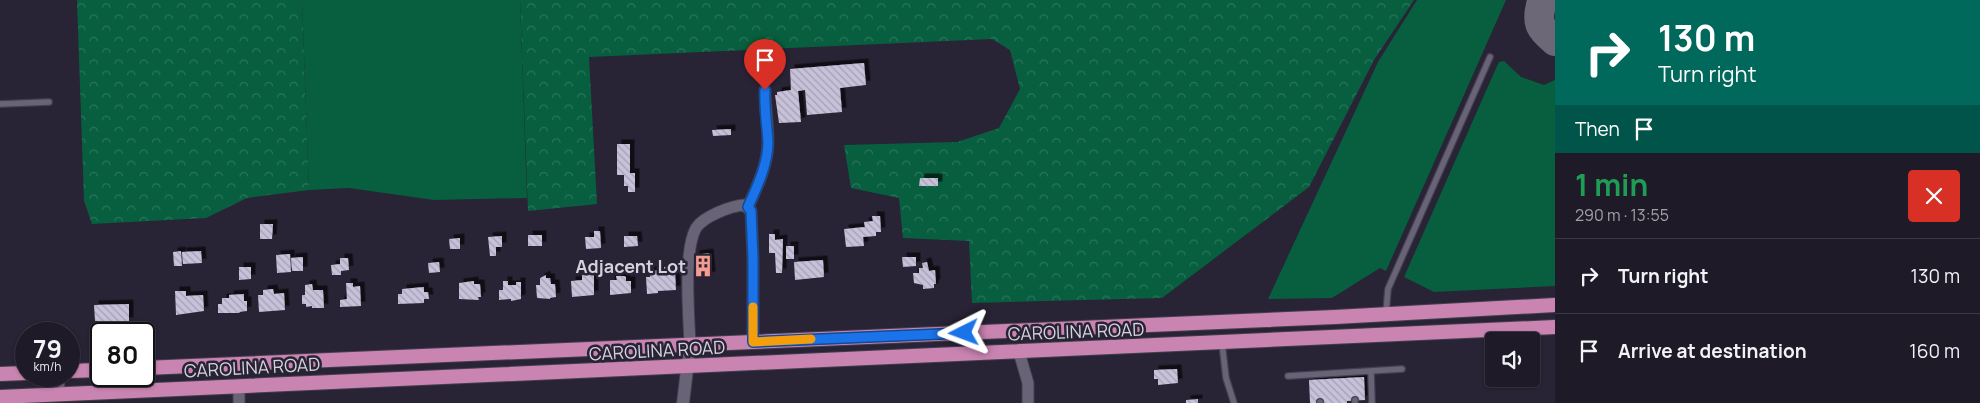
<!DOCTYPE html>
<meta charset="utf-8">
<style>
:root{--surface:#1e1a28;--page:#262330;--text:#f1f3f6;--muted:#a1a1a8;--line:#3c3845}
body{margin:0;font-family:Manrope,sans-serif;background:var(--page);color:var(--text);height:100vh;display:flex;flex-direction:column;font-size:19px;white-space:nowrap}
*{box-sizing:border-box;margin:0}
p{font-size:16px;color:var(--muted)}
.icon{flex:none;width:28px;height:28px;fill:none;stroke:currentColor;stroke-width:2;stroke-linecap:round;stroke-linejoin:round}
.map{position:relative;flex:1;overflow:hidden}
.side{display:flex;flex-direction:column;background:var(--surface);width:425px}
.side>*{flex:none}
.guide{background:#00695c;color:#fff;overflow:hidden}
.buttons{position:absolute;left:1485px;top:332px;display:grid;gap:10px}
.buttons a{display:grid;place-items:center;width:55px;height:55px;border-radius:5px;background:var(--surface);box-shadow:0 1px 4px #0004,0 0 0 1px var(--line);font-size:25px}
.speed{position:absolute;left:15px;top:322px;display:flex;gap:10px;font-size:25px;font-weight:700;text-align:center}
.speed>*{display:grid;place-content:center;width:65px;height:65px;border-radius:50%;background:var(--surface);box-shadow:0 1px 4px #0004,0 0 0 1px var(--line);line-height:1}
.speed small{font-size:12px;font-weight:400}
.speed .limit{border:2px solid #111;border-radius:8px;background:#fff;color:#111}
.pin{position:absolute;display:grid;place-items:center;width:42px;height:42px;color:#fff;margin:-51px -21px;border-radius:50% 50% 50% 0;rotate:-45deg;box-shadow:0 0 5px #0007}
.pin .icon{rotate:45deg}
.me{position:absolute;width:55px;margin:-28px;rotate:267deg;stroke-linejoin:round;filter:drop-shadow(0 0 4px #0008)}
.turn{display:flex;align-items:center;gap:18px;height:105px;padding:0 20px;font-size:22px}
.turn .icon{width:65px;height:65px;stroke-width:2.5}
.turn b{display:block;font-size:35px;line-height:42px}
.then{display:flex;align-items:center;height:48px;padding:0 20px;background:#0003;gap:10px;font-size:19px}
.round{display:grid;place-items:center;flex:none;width:52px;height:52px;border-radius:5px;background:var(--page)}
.overview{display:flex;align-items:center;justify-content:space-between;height:85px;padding:0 20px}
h1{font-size:30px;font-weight:700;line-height:38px;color:#1e9e55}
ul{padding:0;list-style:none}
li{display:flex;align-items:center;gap:15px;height:75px;padding:0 20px;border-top:1px solid var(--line)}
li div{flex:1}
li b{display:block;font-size:19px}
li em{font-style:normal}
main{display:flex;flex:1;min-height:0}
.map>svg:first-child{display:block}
.grass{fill:#075f3f}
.forest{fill:url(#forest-crowns)}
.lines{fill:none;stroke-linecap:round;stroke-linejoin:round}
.taxiway{stroke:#6c6878;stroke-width:30}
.building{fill:url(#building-back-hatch);filter:url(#shadow)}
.service-casing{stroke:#443f4e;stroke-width:8}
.minor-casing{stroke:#443f4e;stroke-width:13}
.tertiary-casing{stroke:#443f4e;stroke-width:14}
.trunk-casing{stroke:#443f4e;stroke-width:16}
.service{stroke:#696378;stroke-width:5.5}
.minor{stroke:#696378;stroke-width:11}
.tertiary{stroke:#696378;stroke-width:12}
.trunk{stroke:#ca84b2;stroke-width:14}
.route-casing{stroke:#114b97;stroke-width:12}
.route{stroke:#1a73e8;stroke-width:9}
.slow{stroke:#f59e0b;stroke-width:9}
.labels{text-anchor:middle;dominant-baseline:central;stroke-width:5;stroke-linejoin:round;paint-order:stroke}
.poi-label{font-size:18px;font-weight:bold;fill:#d5d2de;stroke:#282335;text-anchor:end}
.street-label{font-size:18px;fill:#d5d2de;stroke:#282335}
</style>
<main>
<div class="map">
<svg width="1555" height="403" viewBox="0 0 1555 403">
<defs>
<pattern id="forest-crowns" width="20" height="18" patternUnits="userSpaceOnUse" patternTransform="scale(1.25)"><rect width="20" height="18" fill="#075f3f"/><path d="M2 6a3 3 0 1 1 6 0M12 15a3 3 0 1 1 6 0" fill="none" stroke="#2a755a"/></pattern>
<pattern id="building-back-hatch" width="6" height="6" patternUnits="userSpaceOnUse" patternTransform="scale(1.25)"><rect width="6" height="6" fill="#c7c1d9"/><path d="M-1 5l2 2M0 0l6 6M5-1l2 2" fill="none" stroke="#a5a0b4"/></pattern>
<filter id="shadow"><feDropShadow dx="4.5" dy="-4.5" stdDeviation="0" flood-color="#0009"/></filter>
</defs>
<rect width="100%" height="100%" fill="#282335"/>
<path class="grass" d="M302,0h218l7,198 -93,2 -85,-12 -40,2z
M1417,0h89l-120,271 -6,-3 -48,30 -64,1 110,-237z
M1504,61l17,16 23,8 11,-5v206l-121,6 -30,-15 89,-202 6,-13z"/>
<path class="forest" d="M77,0h225l7,190 -62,8 -41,20 -114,6 -8,-23z
M520,0h894l-40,60 -65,127 -147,111 -190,5 -3,-62 -66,-3 -4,-40 -48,-10 -7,-43 113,-3 42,-14 21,-39 -10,-39 -18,-11 -403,18 8,147 -69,7z"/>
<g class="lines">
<path class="taxiway" d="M1541,5c-5,20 0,23 14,36"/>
</g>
<path class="building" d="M864,63l2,22 -26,3 2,24 -35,3 -2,-25 -7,1 3,31 -22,1 -4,-28h2v-3l14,-2 -1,-21z
M731,129v6l-18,1 -1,-6z
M617,144h13v29h5v19h-7v-6h-4v-11h-7z
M920,178h18v8h-19z
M872,216h8l1,16h-5v4l-13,1 1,9 -18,1 -2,-18 21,-2 -1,-5 9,-1z
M260,224h13l-1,15h-12z
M594,231h6l1,17 -15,1 -1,-12h9z
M769,234h6v6l8,-1 -1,34h-6l-1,-20h-6z
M528,235h14v11h-14z
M502,236v11h-6v9h-6l-2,-19z
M624,236h13l1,10 -14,1z
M460,238v11h-10l-1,-10z
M786,246h8v13h-8z
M181,251l1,15h-8l-1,-14z
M201,251l1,12 -19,1 -1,-12z
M709,253l2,23 -14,2 -2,-23z
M290,254l1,18 -14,1 -1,-18z
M303,257v14h-11l-1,-13z
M902,257h14v9l-13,1z
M340,258h8l1,12 -8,1v4h-9l-1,-10 9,-1z
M823,260l1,17 -29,3 -1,-18z
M439,262l1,10 -11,1 -1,-10z
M927,262l2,9 6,-1 1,14h-2v4l-11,1v-4l-9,-2 -1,-10h6v-5h4l-1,-5z
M672,266l1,6h2l1,18 -18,1v2l-11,1 -1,-17h4v-6l14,-1v-3z
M239,267h12v12l-12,1z
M587,274h7v21l-22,2 -1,-16 11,-1v-5z
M546,275v3h4l1,6h4l1,13 -6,1v1l-13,-1 -1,-13h4v-7z
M616,276h8l2,1v4h5v12l-21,2v-15h7z
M474,281v3h6l1,13h-3l1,3 -20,-1v-16z
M503,281h5v4h8v-3h5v17l-10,2v-2l-12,1v-10h4z
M346,283h7v4l7,-1 1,20 -21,1v-7l7,-1z
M312,284l1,6h10l1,18h-12v-2l-6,1v-3h-4v-9h3v-10z
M424,287v5h4l1,7h-5v4l-26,1v-10h4v-5z
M273,289l1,5 10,-1 1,17 -26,2 -1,-17h5v-5z
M175,291h11v5l17,-1 1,16 -28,4z
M244,294v7h3v10l-8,1 1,1h-22v-9h4v-6h7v-3z
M129,304v18l-34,-1 -1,-16z
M1177,369l1,14 -20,2v-6h-4v-9z
M1364,377l1,23 -18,1v2h-37l-1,-23z
M1198,399v4h-12v-3z"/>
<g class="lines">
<g class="service-casing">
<path id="service" d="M0,104l49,-2
M1386,313l2,-24 102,-232
M1222,343l4,35 8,25
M1371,371l1,32
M61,376l1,19
M1288,376l114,-7
M1355,400v3
M1320,402v1"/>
</g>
<g class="minor-casing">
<path id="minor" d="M748,207c9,-20 20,-43 20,-65 0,-17 -3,-34 -3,-52
M690,345c-1,-29 -7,-93 6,-117 8,-12 35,-22 48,-23l7,6 2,48v83
M1019,352l9,31v20
M239,403v-16"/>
</g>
<g class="tertiary-casing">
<path id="tertiary" d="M683,403l7,-58"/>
</g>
<g class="trunk-casing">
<path id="trunk" d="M144,368l1191,-51 220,-12
M69,371l32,-1
M0,374l26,-1
M0,397l1555,-70"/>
</g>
<use href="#service" class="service"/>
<use href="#minor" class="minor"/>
<use href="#tertiary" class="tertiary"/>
<use href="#trunk" class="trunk"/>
</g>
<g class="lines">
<g class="route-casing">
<path id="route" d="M765,90c-1,18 2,35 3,52 0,22 -11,45 -20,65l3,4 2,48v83l211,-9"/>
</g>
<use href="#route" class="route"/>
<path class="slow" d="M753,307v35l58,-3"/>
</g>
<defs>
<g id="building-bare" transform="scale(1.725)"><path d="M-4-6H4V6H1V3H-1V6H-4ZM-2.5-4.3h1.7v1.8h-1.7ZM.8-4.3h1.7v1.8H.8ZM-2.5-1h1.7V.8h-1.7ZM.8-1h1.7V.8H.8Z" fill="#f59c90" stroke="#282335" stroke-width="2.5" paint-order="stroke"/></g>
</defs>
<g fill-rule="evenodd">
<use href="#building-bare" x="703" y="266"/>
</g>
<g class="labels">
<g class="poi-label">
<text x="686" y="266">Adjacent Lot</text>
</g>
<g class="street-label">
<text transform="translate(1076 331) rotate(-2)">CAROLINA ROAD</text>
<text transform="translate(657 350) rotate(-3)">CAROLINA ROAD</text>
<text transform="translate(252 367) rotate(-3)">CAROLINA ROAD</text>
</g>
</g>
</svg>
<div class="buttons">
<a><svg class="icon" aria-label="sound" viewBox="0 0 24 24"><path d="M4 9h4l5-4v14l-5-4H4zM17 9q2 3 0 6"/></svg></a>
</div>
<div class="speed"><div>79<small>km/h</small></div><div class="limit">80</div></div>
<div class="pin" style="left:765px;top:90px;background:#d93025"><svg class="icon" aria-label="arrive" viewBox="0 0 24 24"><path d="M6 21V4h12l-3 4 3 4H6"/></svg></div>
<svg class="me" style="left:964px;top:333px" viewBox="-20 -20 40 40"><path d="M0-17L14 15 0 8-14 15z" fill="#1a73e8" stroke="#fff" stroke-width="4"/></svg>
</div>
<section class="side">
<div class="guide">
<div class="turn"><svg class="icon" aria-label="right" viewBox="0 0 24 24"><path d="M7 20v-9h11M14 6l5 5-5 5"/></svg><div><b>130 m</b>Turn right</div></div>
<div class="then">Then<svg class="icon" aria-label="arrive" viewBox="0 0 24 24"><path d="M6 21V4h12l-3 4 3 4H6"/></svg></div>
</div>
<div class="overview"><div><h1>1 min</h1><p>290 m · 13:55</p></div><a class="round" style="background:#d93025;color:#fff"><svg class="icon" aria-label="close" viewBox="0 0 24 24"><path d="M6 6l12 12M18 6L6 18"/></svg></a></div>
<ul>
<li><svg class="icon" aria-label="right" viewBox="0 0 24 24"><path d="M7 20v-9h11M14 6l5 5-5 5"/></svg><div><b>Turn right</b></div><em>130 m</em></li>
<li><svg class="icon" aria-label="arrive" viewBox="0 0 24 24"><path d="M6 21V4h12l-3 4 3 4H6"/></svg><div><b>Arrive at destination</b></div><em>160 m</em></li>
</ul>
</section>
</main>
